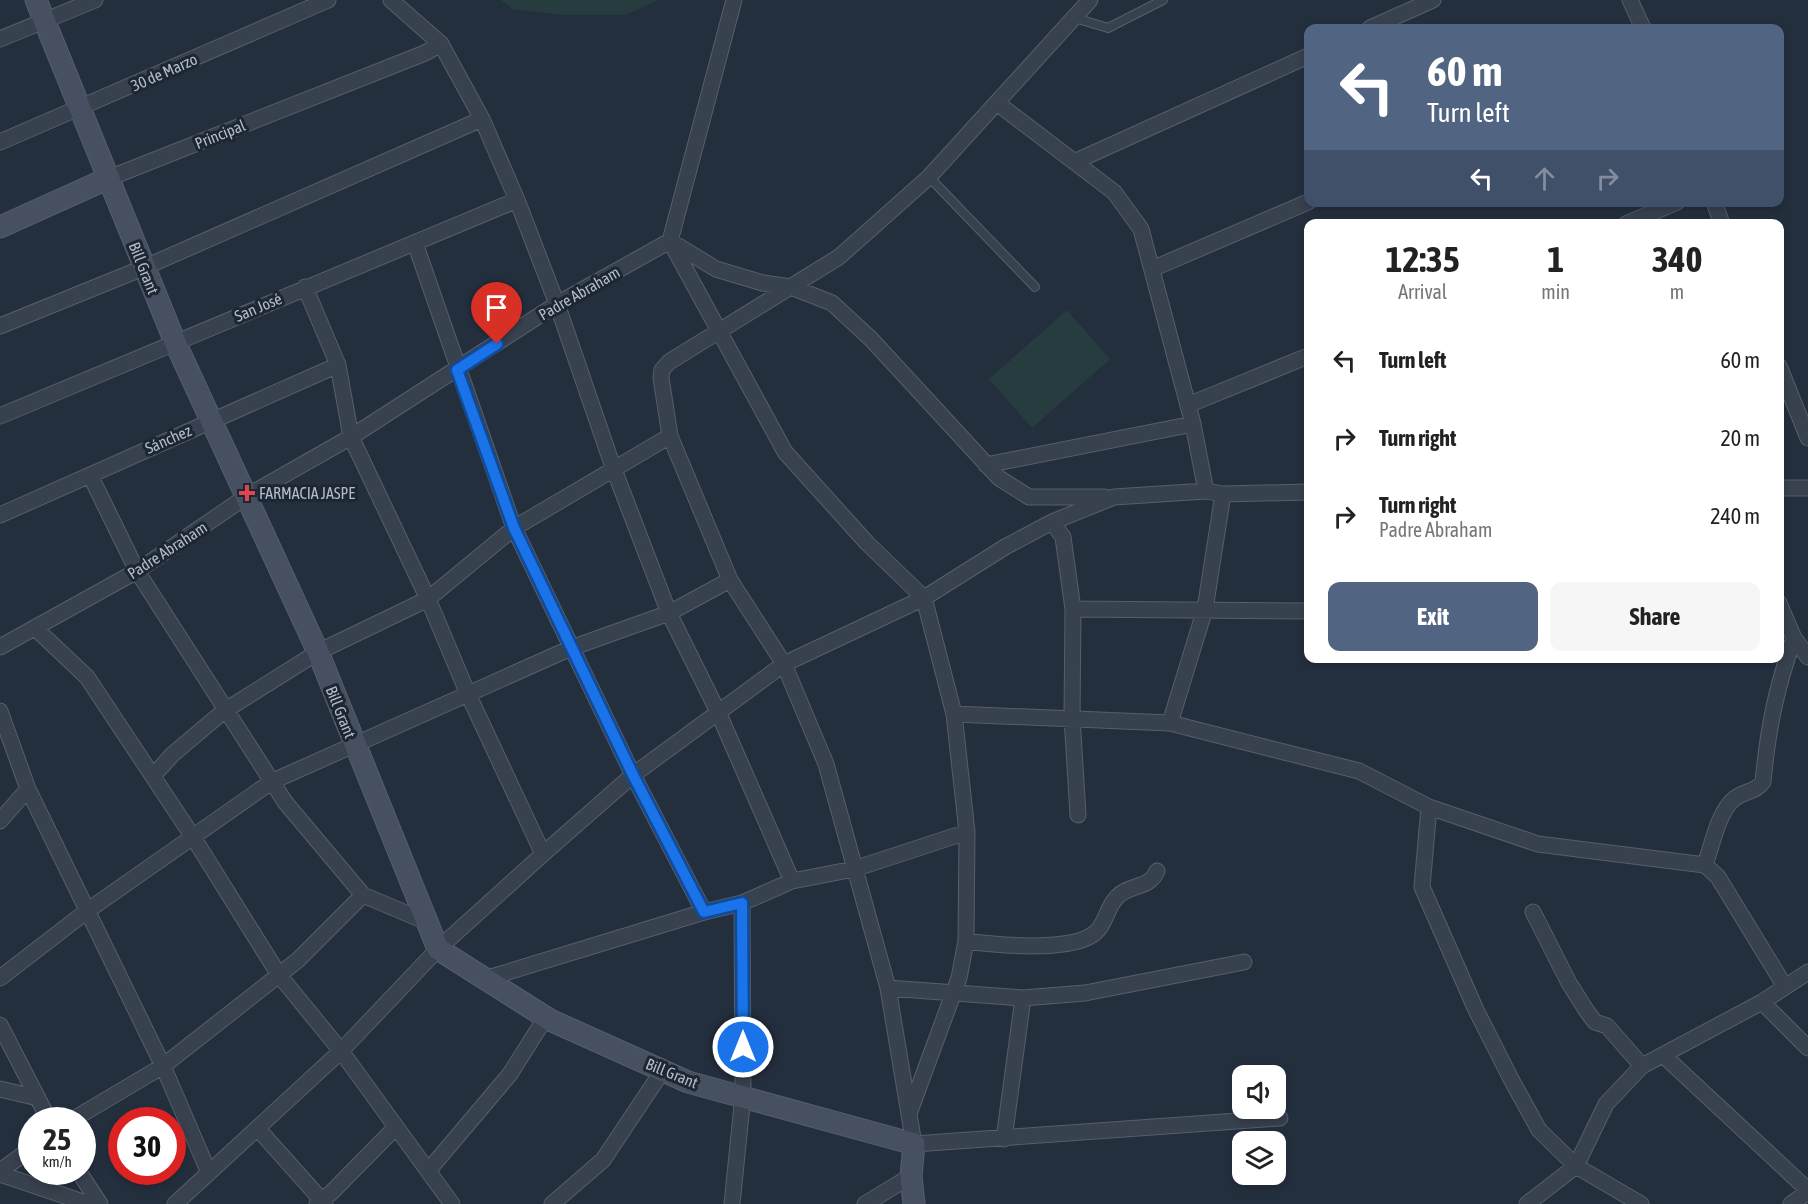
<!DOCTYPE html>
<meta charset="utf-8">
<style>
:root{--surface:#fff;--page:#f6f6f6;--text:#222;--muted:#767676;--accent:#516482}
body{margin:0;font-family:"Asap Condensed",sans-serif;background:var(--page);color:var(--text);height:100vh;display:flex;flex-direction:column;font-size:22px;white-space:nowrap}
*{box-sizing:border-box;margin:0}
p{font-size:20px;color:var(--muted)}
.icon{flex:none;width:33px;height:33px;fill:none;stroke:currentColor;stroke-width:2;stroke-linecap:round;stroke-linejoin:round}
.map{position:relative;flex:1;overflow:hidden}
.sheet{position:absolute;left:1304px;top:219px;width:480px;height:444px;display:flex;flex-direction:column;background:var(--surface);border-radius:12px;box-shadow:0 3px 9px #0003}
.sheet>*{flex:none}
.guide{position:absolute;left:1304px;top:24px;width:480px;height:183px;border-radius:12px;box-shadow:0 3px 9px #0003;background:#516482;color:#fff;overflow:hidden}
.tools{position:absolute;left:1232px;top:1065px;display:grid;gap:12px}
.tools a{display:grid;place-items:center;width:54px;height:54px;border-radius:12px;background:var(--surface);box-shadow:0 3px 9px #0003;font-size:30px}
.speed{position:absolute;left:18px;top:1107px;display:flex;gap:12px;font-size:30px;font-weight:700;text-align:center}
.speed>*{display:grid;place-content:center;width:78px;height:78px;border-radius:50%;background:var(--surface);box-shadow:0 3px 9px #0003;line-height:1}
.speed small{font-size:15px;font-weight:400}
.speed .limit{border:9px solid #d22;background:#fff;color:#111}
.pin{position:absolute;display:grid;place-items:center;width:51px;height:51px;color:#fff;margin:-62px -26px;border-radius:50% 50% 50% 0;rotate:-45deg;box-shadow:0 0 6px #0007}
.pin .icon{rotate:45deg}
.me{position:absolute;width:66px;margin:-33px;rotate:0deg;stroke-linejoin:round;filter:drop-shadow(0 0 4px #0008)}
.turn{display:flex;align-items:center;gap:21px;height:126px;padding:0 24px;font-size:27px}
.turn .icon{width:78px;height:78px;stroke-width:2.5}
.turn b{display:block;font-size:42px;line-height:51px}
.lanes{display:flex;align-items:center;height:57px;padding:0 24px;background:#0003;justify-content:center;gap:30px;direction:ltr}
.lanes .off{opacity:.35}
.eta{display:flex;justify-content:space-evenly;align-items:center;height:102px;text-align:center}
.eta b{font-size:36px;font-weight:700;line-height:42px}
.cta{display:flex;gap:12px;margin-top:auto;padding:12px 24px}
.cta a{flex:1;height:69px;border-radius:12px;background:var(--accent);color:#fff;font-size:24px;font-weight:700;line-height:69px;text-align:center}
.cta a+a{background:var(--page);color:var(--text)}
ul{padding:0;list-style:none}
li{display:flex;align-items:center;gap:18px;height:78px;padding:0 24px}
li div{flex:1}
li b{display:block;font-size:22px}
li em{font-style:normal}
.map>svg:first-child{display:block}
.grass{fill:#263c3f}
.lines{fill:none;stroke-linecap:round;stroke-linejoin:round}
.lane-casing{stroke:#565f6c;stroke-width:10}
.street-casing{stroke:#565f6c;stroke-width:17}
.secondary-casing{stroke:#565f6c;stroke-width:23}
.lane{stroke:#38414e;stroke-width:8}
.street{stroke:#38414e;stroke-width:15}
.secondary{stroke:#465061;stroke-width:21}
.route-casing{stroke:#114b97;stroke-width:15}
.route{stroke:#1a73e8;stroke-width:10}
.health-dot{fill:#e0444e;stroke:#1d2633;stroke-width:2}
.labels{text-anchor:middle;dominant-baseline:central;stroke-width:6;stroke-linejoin:round;paint-order:stroke}
.street-label{font-size:16px;fill:#b4bcc9;stroke:#1d2633}
.poi-label{font-size:16px;fill:#b4bcc9;stroke:#1d2633;text-anchor:start}
</style>
<div class="map">
<svg width="1808" height="1204" viewBox="0 0 1808 1204">
<rect width="100%" height="100%" fill="#242f3e"/>
<path class="grass" d="M501,0h158l-34,15h-63l-50,-6z
M1067,310l43,49 -78,69 -43,-49z"/>
<g class="lines">
<g class="lane-casing">
<path id="lane" d="M1075,18l33,10 55,-28
M929,177l106,110"/>
</g>
<g class="street-casing">
<path id="street" d="M391,0l50,44 41,75 35,81 40,104 56,163 56,146 49,99 74,169
M734,0l-64,241 115,211 82,91 57,55 30,116 13,118 -1,109 -7,37 -49,133
M1090,0l-161,177 -90,80 -170,105 -7,8 -1,8 9,58 60,144 54,84 42,100 62,224 26,156 366,-26
M1630,0l13,28
M1370,28l63,-28
M0,39l95,-39
M997,103l117,89 27,37 52,195 13,67
M0,142l328,-142
M1074,162l234,-106
M109,178l316,-125 16,-9
M1714,202l8,22
M1626,224l51,-22
M415,243l99,285 119,247 71,137
M1152,269l156,-67
M305,287l33,78 13,72 77,162 40,95 75,160
M0,326l143,-58 339,-149
M1779,366l29,72
M1188,405l120,-49
M0,416l517,-216
M986,465l207,-41
M90,475l47,96 148,231 78,93 64,27
M1779,488h29
M0,515l338,-150
M1052,522l11,15 10,72 -1,108 6,98
M1779,603l15,35 14,19
M1073,609l235,2
M35,628l52,49 106,160 86,138 62,76 111,153
M0,647l137,-76 110,-75 104,-59 206,-133 113,-63 46,28 47,14 28,4 41,16 39,36 128,139 30,19h76
M0,711l28,78 135,277 46,107
M954,714l216,9 189,48 70,36 109,37 167,21 13,12 66,108
M1170,723l35,-114 18,-115
M153,776l20,-22 51,-43 94,-59 110,-53 86,-71 156,-92
M1429,807l-7,80 54,123 35,69 28,51 37,36 65,38
M0,821l28,-32
M1705,865c7,-19 13,-53 29,-66 9,-8 22,-7 29,-17 5,-53 13,-94 31,-144
M1533,912l36,71 19,30 7,9 12,4 35,40
M966,941c30,4 108,12 130,-9 10,-9 11,-25 21,-35 12,-13 33,-8 40,-26
M0,978l87,-67 184,-129 300,-134 98,-35 61,-33
M485,979l219,-67 38,-9 50,-22 62,-12 113,-37
M888,988l135,10 62,-5 159,-31
M1762,1002l46,46
M0,1025l49,95
M1663,1055l145,135
M0,1089l38,9
M72,1120l91,-54 135,-106 65,-65
M258,1129l67,75
M1004,1139l19,-141
M0,1171l32,-23
M428,1171l82,-97 36,-57
M79,1172l21,32
M0,1174l89,30
M175,1204l166,-153 97,-102 105,-95 90,-79 151,-111 140,-66 81,-51 47,-25 62,-25 92,-6 17,3 85,-2
M317,1204l14,-11 64,-65
M552,1204l51,-44 60,-90
M732,1204l11,-109 -1,-192
M865,1204l46,-28
M1527,1204l49,-38 30,-62 36,-38 120,-64 46,-30
M1791,1204l17,-12"/>
</g>
<g class="secondary-casing">
<path id="secondary" d="M36,0l139,342 143,310 120,297 112,71 138,62 226,62 -3,32 3,28
M0,227l109,-49"/>
</g>
<use href="#lane" class="lane"/>
<use href="#street" class="street"/>
<use href="#secondary" class="secondary"/>
</g>
<g class="lines">
<g class="route-casing">
<path id="route" d="M497,344l-40,26 57,158 119,247 71,137 38,-9 1,144"/>
</g>
<use href="#route" class="route"/>
</g>
<path class="health-dot" d="M244 484h6v6h6v6h-6v6h-6v-6h-6v-6h6z"/>
<g class="labels">
<g class="street-label">
<text transform="translate(164 72) rotate(-24)">30 de Marzo</text>
<text transform="translate(220 134) rotate(-22)">Principal</text>
<text transform="translate(144 268) rotate(68)">Bill Grant</text>
<text transform="translate(579 293) rotate(-30)">Padre Abraham</text>
<text transform="translate(258 307) rotate(-23)">San José</text>
<text transform="translate(168 439) rotate(-24)">Sánchez</text>
<text transform="translate(167 550) rotate(-33)">Padre Abraham</text>
<text transform="translate(341 712) rotate(68)">Bill Grant</text>
<text transform="translate(672 1073) rotate(22)">Bill Grant</text>
</g>
<g class="poi-label">
<text x="259" y="493">FARMACIA JASPE</text>
</g>
</g>
</svg>
<div class="tools">
<a><svg class="icon" aria-label="sound" viewBox="0 0 24 24"><path d="M4 9h4l5-4v14l-5-4H4zM17 9q2 3 0 6"/></svg></a>
<a><svg class="icon" aria-label="layers" viewBox="0 0 24 24"><path d="M12 4l9 5-9 5-9-5zM3 14l9 5 9-5"/></svg></a>
</div>
<div class="speed"><div>25<small>km/h</small></div><div class="limit">30</div></div>
<div class="pin" style="left:497px;top:344px;background:#d93025"><svg class="icon" aria-label="arrive" viewBox="0 0 24 24"><path d="M6 21V4h12l-3 4 3 4H6"/></svg></div>
<svg class="me" style="left:743px;top:1047px" viewBox="-20 -20 40 40"><circle r="17" fill="#1a73e8" stroke="#fff" stroke-width="3"/><path d="M0-11L8 9 0 5-8 9z" fill="#fff"/></svg>
<div class="guide">
<div class="turn"><svg class="icon" aria-label="left" viewBox="0 0 24 24"><path d="M17 20v-9H6M10 6l-5 5 5 5"/></svg><div><b>60 m</b>Turn left</div></div>
<div class="lanes"><svg class="icon" aria-label="left" viewBox="0 0 24 24"><path d="M17 20v-9H6M10 6l-5 5 5 5"/></svg><svg class="icon off" aria-label="ahead" viewBox="0 0 24 24"><path d="M12 20V5M6 11l6-6 6 6"/></svg><svg class="icon off" aria-label="right" viewBox="0 0 24 24"><path d="M7 20v-9h11M14 6l5 5-5 5"/></svg></div>
</div>
<section class="sheet">
<div class="eta">
<div><b>12:35</b><p>Arrival</p></div>
<div><b>1</b><p>min</p></div>
<div><b>340</b><p>m</p></div>
</div>
<ul>
<li><svg class="icon" aria-label="left" viewBox="0 0 24 24"><path d="M17 20v-9H6M10 6l-5 5 5 5"/></svg><div><b>Turn left</b></div><em>60 m</em></li>
<li><svg class="icon" aria-label="right" viewBox="0 0 24 24"><path d="M7 20v-9h11M14 6l5 5-5 5"/></svg><div><b>Turn right</b></div><em>20 m</em></li>
<li><svg class="icon" aria-label="right" viewBox="0 0 24 24"><path d="M7 20v-9h11M14 6l5 5-5 5"/></svg><div><b>Turn right</b><p>Padre Abraham</p></div><em>240 m</em></li>
</ul>
<div class="cta"><a>Exit</a><a>Share</a></div>
</section>
</div>
